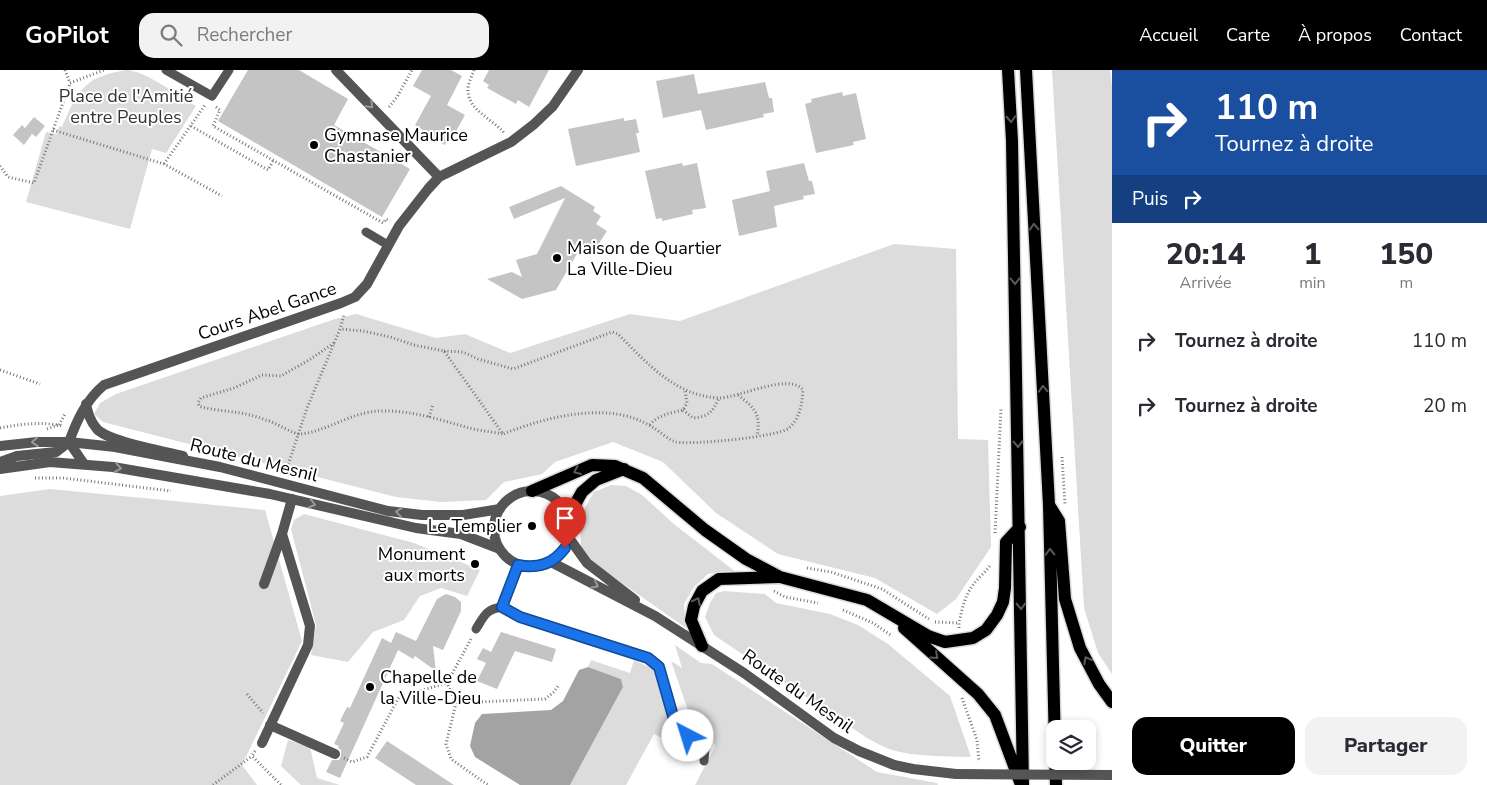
<!DOCTYPE html>
<html lang="fr">
<meta charset="utf-8">
<style>
:root{--surface:#fff;--page:#f2f2f3;--text:#2b2b33;--muted:#7c7c81;--accent:#000}
body{margin:0;font-family:"Nunito Sans",sans-serif;background:var(--page);color:var(--text);height:100vh;display:flex;flex-direction:column;font-size:19px;white-space:nowrap}
*{box-sizing:border-box;margin:0}
p{font-size:16px;color:var(--muted)}
.icon{flex:none;width:28px;height:28px;fill:none;stroke:currentColor;stroke-width:2;stroke-linecap:round;stroke-linejoin:round}
.map{position:relative;flex:1;overflow:hidden}
.side{display:flex;flex-direction:column;background:var(--surface);width:375px}
.side>*{flex:none}
.hud{background:#1a4fa0;color:#fff;overflow:hidden}
.tools{position:absolute;left:1046px;top:650px;display:grid;gap:10px}
.tools a{display:grid;place-items:center;width:50px;height:50px;border-radius:10px;background:var(--surface);box-shadow:0 2px 8px #0003;font-size:25px}
.pin{position:absolute;display:grid;place-items:center;width:42px;height:42px;color:#fff;margin:-51px -21px;border-radius:50% 50% 50% 0;rotate:-45deg;box-shadow:0 0 5px #0007}
.pin .icon{rotate:45deg}
.me{position:absolute;width:55px;margin:-28px;rotate:320deg;stroke-linejoin:round;filter:drop-shadow(0 0 4px #0008)}
.turn{display:flex;align-items:center;gap:18px;height:105px;padding:0 20px;font-size:22px}
.turn .icon{width:65px;height:65px;stroke-width:2.5}
.turn b{display:block;font-size:35px;line-height:42px}
.then{display:flex;align-items:center;height:48px;padding:0 20px;background:#0003;gap:10px;font-size:19px}
.eta{display:flex;justify-content:space-evenly;align-items:center;height:85px;text-align:center}
.eta b{font-size:30px;font-weight:800;line-height:35px}
.action{display:flex;gap:10px;margin-top:auto;padding:10px 20px}
.action a{flex:1;height:58px;border-radius:15px;background:var(--accent);color:#fff;font-size:20px;font-weight:800;line-height:58px;text-align:center}
.action a+a{background:var(--page);color:var(--text)}
ul{padding:0;list-style:none}
li{display:flex;align-items:center;gap:15px;height:65px;padding:0 20px}
li div{flex:1}
li b{display:block;font-size:19px}
li em{font-style:normal}
header{display:flex;align-items:center;gap:30px;box-sizing:border-box;height:70px;padding:0 25px;background:var(--accent);color:#fff}
header strong{font-size:24px}
nav{display:flex;gap:28px;margin-inline-start:auto;font-size:18px}
.search{width:350px;height:45px;background:var(--page);display:flex;align-items:center;gap:12px;box-sizing:border-box;padding:0 18px;border-radius:15px;color:var(--muted);font-size:19px}
main{display:flex;flex:1;min-height:0}
.map>svg:first-child{display:block}
.green{fill:#dcdcdc}
.water{fill:#a3a3a3}
.building{fill:#c4c4c4}
.lines{fill:none;stroke-linecap:round;stroke-linejoin:round}
.primary-casing{stroke:#dbdbdb;stroke-width:15}
.path{stroke:#777;stroke-width:3;stroke-dasharray:1 2.5;stroke-linecap:butt}
.service{stroke:#555;stroke-width:9}
.minor{stroke:#555;stroke-width:10}
.tertiary{stroke:#555;stroke-width:10}
.primary{stroke:#000;stroke-width:12}
.tertiary-bridge{stroke:#555;stroke-width:10}
.oneway{stroke:#999}
.oneway2{stroke:#595959}
.route-casing{stroke:#114b97;stroke-width:12}
.route{stroke:#1a73e8;stroke-width:9}
.poi-dot{fill:#000;stroke:#fff;stroke-width:2}
.labels{text-anchor:middle;dominant-baseline:central;stroke-width:4;stroke-linejoin:round;paint-order:stroke}
.park-label{font-size:18px;fill:#333;stroke:#fff}
.poi-label{font-size:18px;fill:#000;stroke:#fff;text-anchor:start}
.street-label{font-size:18px;fill:#000;stroke:#fff}
</style>
<header>
<strong>GoPilot</strong>
<div class="search"><svg class="icon" aria-label="search" viewBox="0 0 24 24"><circle cx="10" cy="10" r="6"/><path d="M15 15l6 6"/></svg>Rechercher</div>
<nav><a>Accueil</a><a>Carte</a><a>À propos</a><a>Contact</a></nav>
</header>
<main>
<div class="map">
<svg width="1112" height="715" viewBox="0 0 1112 715">
<rect width="100%" height="100%" fill="#fff"/>
<path class="green" d="M126,0c18,0 53,26 70,36l-30,47 -14,-4 -22,80 -104,-27 20,-70 11,2 2,-8 3,1c16,-37 22,-50 64,-57z
M1052,0h58l2,16v588l-14,-21 -14,-45z
M894,174l62,5 2,190 30,1 3,107 -35,52 -19,15 -62,-36 -97,-24 -62,-41 -53,-51 -50,-20 -58,20 -13,12 -38,8 -18,18 -45,2 -45,-5 -293,-75 -9,-8 6,-11 16,-9 219,-75 21,-5 80,24 29,-4 45,19 120,-39 50,7z
M611,415l15,1 16,9 33,30 61,47 -12,-1 -16,3 -14,13 -10,17 2,24 -98,-69 -7,-12 -1,-19 5,-20 9,-16z
M50,419l215,21 37,131 -60,124 15,20h-257v-289z
M304,444l110,29 66,27 -13,26 -26,-8 -21,8 -16,24 -31,12 -25,30 -37,-7 5,-30 -25,-96 3,-9z
M724,521l41,3 11,9 54,11 28,11 30,19 62,52 21,61c-26,-1 -54,0 -79,-7 -9,-3 -17,-8 -25,-12l-153,-103 -9,-18 5,-14 6,-10z
M675,575l26,18 11,1 165,108 60,11 1,2h-243l20,-38 -5,-18 -22,-19 -17,-49 11,7z
M591,590l39,13 4,-13 19,9 7,17 10,35 -3,9 -5,8 -8,-4 -28,51h-56l53,-98 -2,-8 -33,-12z
M288,670l22,7 7,31 23,7h-39l-20,-19z"/>
<path class="water" d="M588,597l33,12 2,8 -53,98h-50l-45,-28 -5,-11 5,-23 7,-9 69,-4 12,-9 16,-31z"/>
<path class="building" d="M248,0h51l49,29 -14,26 76,44 -28,48 -164,-96z
M422,0h29l11,6 -15,29 18,10 -12,22 -3,-2 -5,10 -14,-7 2,-2 -18,-11 16,-29 -18,-10z
M489,0h60l-20,37 -11,-7 -2,4 -29,-16 2,-3 -6,-4z
M694,4l4,20 67,-12 4,16h3l2,14 -11,2 1,3 -58,13 -5,-20 -38,8 -7,-37z
M842,22l1,4 13,-3 10,46 -13,3 1,3 -38,8 -11,-49 7,-2 -1,-3z
M34,47l11,9 -9,11 -6,-5 2,2 -8,11 -11,-10 9,-10 3,3z
M624,48v3l12,-2 3,14h-3l4,19 -64,14 -8,-37z
M682,93l1,3 14,-3 9,45 -14,2 1,4 -31,7v-3l-6,1 -11,-48z
M804,93l5,18h3l3,13 -12,2 1,3 -30,7 3,21 -38,9 -7,-36 38,-9 -4,-20z
M561,116l34,21 -2,4 8,5 -5,8 11,7 -11,17 -8,-5 -10,9 -22,38 -34,9 -35,-20 25,-7 10,5 -6,-17 21,-6 28,-56 -51,21 -5,-12z
M446,524l9,3 6,5v9l-18,39 -10,-4 3,25 -21,-15 -2,3 -15,-9 -58,128 -14,-6 6,-12h7l2,-4v-6l-3,-2 1,-2 -5,-2 10,-21 -4,-2 7,-14 3,1 32,-70 9,5 5,-11 20,9 21,-42z
M501,562l55,17 -4,13 -37,-11 -18,38 -20,-8 9,-18 -9,-4 6,-11 8,4z
M387,671l67,44h-38l-41,-27z"/>
<g class="lines">
<g class="primary-casing">
<path id="primary" d="M1008,0l4,71 11,644
M1026,0l23,435 7,280
M532,421l60,-26 23,1 28,12 62,52 41,29 34,18 87,23 61,36 17,6 28,-4 13,-8 11,-15 6,-13 2,-14 1,-46 14,-15
M1049,435l10,16 6,78 15,49 19,36 13,18
M568,447l14,-25 14,-12 28,-11
M904,558l74,66 17,21 25,67
M702,576l-11,-26 3,-14 8,-15 17,-12 60,-2"/>
</g>
<path class="path" d="M65,0l5,13 34,-13
M474,0c-2,6 -6,13 -6,19 -1,21 25,30 36,44
M216,37l4,3 -7,16 170,97 3,-4 4,2
M389,37l8,-10 15,-27
M191,56l77,44 5,-9
M53,60l111,34 58,32
M164,94l41,-59
M0,96l8,11 26,6 36,-100
M334,273l-25,17 -28,16 -19,-1 -28,13 -33,10 -3,5 1,3c11,4 23,4 34,6 11,1 22,4 33,8 9,2 28,15 35,14 27,-3 52,-23 80,-23 32,-1 62,10 92,18 10,2 20,3 30,5l-59,-83 -30,-6 -24,-8 -27,-6 -23,-2
M444,281l19,1 15,7 35,10 99,-37 6,2c29,29 57,62 101,64 20,0 70,-26 84,-8 -1,14 -3,28 -14,38 -11,9 -97,17 -113,14 -7,-2 -16,-10 -22,-14 -14,-9 -30,-14 -47,-15 -35,-2 -71,8 -104,21
M0,300l40,14
M738,325c17,13 23,19 19,41
M683,340l10,8c16,-1 20,-7 26,-20
M429,347l4,-13
M650,355c7,-10 21,-12 33,-15l4,-7 -2,-13
M0,358c20,-4 39,-6 59,-3l6,-11
M47,359l12,-4 3,1
M1062,387l3,47
M285,404l22,-66 33,-79 4,-14
M35,408h28l108,13
M995,463l6,-124
M807,498l24,4 51,17 47,30
M774,521l11,6 33,6
M843,540l30,13 19,13
M935,552l24,1
M959,558v-5c3,-13 5,-26 14,-38 5,-7 13,-13 18,-21
M471,569l-24,44 9,20 89,-4 9,-7 4,-6
M247,624l16,19
M962,628l15,42 2,22
M456,633l-10,41 5,15 37,26
M255,681l-3,5 29,29
M344,688l8,4 15,-5 32,-60 48,-14
M213,715l39,-29"/>
<path class="service" d="M166,0l46,26 17,-26
M366,162l22,13
M518,495l-16,42 18,10 128,41 11,9 18,63 -6,13
M476,559c8,-13 10,-20 26,-22
M677,660l23,11 5,7 -1,13"/>
<path class="minor" d="M336,0l103,107
M86,334c2,9 4,17 11,25 12,13 67,22 86,27
M69,372c8,-22 17,-42 35,-57l237,-82 14,-6 12,-13 32,-58 29,-37 11,-12 72,-35 22,-17 20,-19 25,-36
M69,372l15,22
M0,392l17,-6 39,-4 13,-10
M264,514l18,-50
M270,655l65,29
M262,673l46,-98 2,-19 -28,-92 10,-35"/>
<path class="tertiary" d="M0,376l37,-4h32l46,5 105,20 168,44 34,4h41l37,-6
M0,399l50,-7 63,5 157,27 146,34 45,6 39,15
M494 459a38 38 0 1 1 76 0a38 38 0 1 1-76 0Z
M569,468l18,25 48,37
M551,492l104,54 89,57 90,65 25,13 35,14 19,4 43,5"/>
<use href="#primary" class="primary"/>
<path class="tertiary-bridge" d="M956,704l156,1"/>
</g>
<defs><path id="oneway-chevron" d="M-2-3.5L2.5 0L-2 3.5" fill="none" stroke-width="1.6" stroke-linecap="round" stroke-linejoin="round" transform="scale(1.25)"/></defs>
<g class="oneway">
<use href="#oneway-chevron" transform="translate(370 35) rotate(46)"/>
<use href="#oneway-chevron" transform="translate(35 372) rotate(176)"/>
<use href="#oneway-chevron" transform="translate(118 398) rotate(9)"/>
<use href="#oneway-chevron" transform="translate(312 434) rotate(14)"/>
<use href="#oneway-chevron" transform="translate(399 442) rotate(-173)"/>
<use href="#oneway-chevron" transform="translate(595 515) rotate(28)"/>
</g>
<g class="oneway2">
<use href="#oneway-chevron" transform="translate(1011 49) rotate(87)"/>
<use href="#oneway-chevron" transform="translate(1034 157) rotate(-93)"/>
<use href="#oneway-chevron" transform="translate(1015 211) rotate(89)"/>
<use href="#oneway-chevron" transform="translate(1043 319) rotate(-93)"/>
<use href="#oneway-chevron" transform="translate(1018 374) rotate(89)"/>
<use href="#oneway-chevron" transform="translate(577 401) rotate(156)"/>
<use href="#oneway-chevron" transform="translate(1050 482) rotate(-91)"/>
<use href="#oneway-chevron" transform="translate(697 531) rotate(-63)"/>
<use href="#oneway-chevron" transform="translate(1021 536) rotate(89)"/>
<use href="#oneway-chevron" transform="translate(935 586) rotate(42)"/>
<use href="#oneway-chevron" transform="translate(1087 590) rotate(-118)"/>
</g>
<g class="lines">
<g class="route-casing">
<path id="route" d="M565,478c-12,16 -27,21 -47,17l-16,42 18,10 128,41 11,9 18,63 11,6"/>
</g>
<use href="#route" class="route"/>
</g>
<g class="poi-dot">
<circle cx="314" cy="75" r="5"/>
<circle cx="557" cy="188" r="5"/>
<circle cx="532" cy="456" r="5"/>
<circle cx="475" cy="494" r="5"/>
<circle cx="370" cy="617" r="5"/>
</g>
<g class="labels">
<g class="park-label">
<text x="126" y="26">Place de l'Amitié<tspan x="126" dy="21">entre Peuples</tspan></text>
</g>
<g class="poi-label">
<text x="324" y="65">Gymnase Maurice<tspan x="324" dy="21">Chastanier</tspan></text>
<text x="567" y="178">Maison de Quartier<tspan x="567" dy="21">La Ville-Dieu</tspan></text>
<text x="522" y="456" text-anchor="end">Le Templier</text>
<text x="465" y="484" text-anchor="end">Monument<tspan x="465" dy="21">aux morts</tspan></text>
<text x="380" y="607">Chapelle de<tspan x="380" dy="21">la Ville-Dieu</tspan></text>
</g>
<g class="street-label">
<text transform="translate(267 241) rotate(-19)">Cours Abel Gance</text>
<text transform="translate(254 390) rotate(14)">Route du Mesnil</text>
<text transform="translate(798 621) rotate(35)">Route du Mesnil</text>
</g>
</g>
</svg>
<div class="tools">
<a><svg class="icon" aria-label="layers" viewBox="0 0 24 24"><path d="M12 4l9 5-9 5-9-5zM3 14l9 5 9-5"/></svg></a>
</div>
<div class="pin" style="left:565px;top:478px;background:#d93025"><svg class="icon" aria-label="arrive" viewBox="0 0 24 24"><path d="M6 21V4h12l-3 4 3 4H6"/></svg></div>
<svg class="me" style="left:688px;top:666px" viewBox="-20 -20 40 40"><circle r="19" fill="#fff"/><path d="M0-13L10 11 0 6-10 11z" fill="#1a73e8"/></svg>
</div>
<section class="side">
<div class="hud">
<div class="turn"><svg class="icon" aria-label="right" viewBox="0 0 24 24"><path d="M7 20v-9h11M14 6l5 5-5 5"/></svg><div><b>110 m</b>Tournez à droite</div></div>
<div class="then">Puis<svg class="icon" aria-label="right" viewBox="0 0 24 24"><path d="M7 20v-9h11M14 6l5 5-5 5"/></svg></div>
</div>
<div class="eta">
<div><b>20:14</b><p>Arrivée</p></div>
<div><b>1</b><p>min</p></div>
<div><b>150</b><p>m</p></div>
</div>
<ul>
<li><svg class="icon" aria-label="right" viewBox="0 0 24 24"><path d="M7 20v-9h11M14 6l5 5-5 5"/></svg><div><b>Tournez à droite</b></div><em>110 m</em></li>
<li><svg class="icon" aria-label="right" viewBox="0 0 24 24"><path d="M7 20v-9h11M14 6l5 5-5 5"/></svg><div><b>Tournez à droite</b></div><em>20 m</em></li>
</ul>
<div class="action"><a>Quitter</a><a>Partager</a></div>
</section>
</main>
